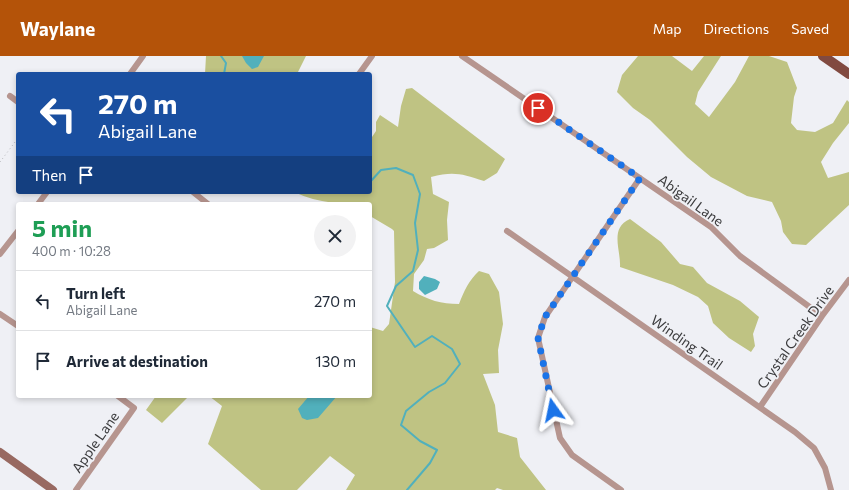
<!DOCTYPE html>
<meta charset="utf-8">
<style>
:root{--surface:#fff;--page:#f2f2f3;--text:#1f2937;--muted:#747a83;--line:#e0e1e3;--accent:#b45309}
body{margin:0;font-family:Commissioner,sans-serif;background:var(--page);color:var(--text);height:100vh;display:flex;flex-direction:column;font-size:15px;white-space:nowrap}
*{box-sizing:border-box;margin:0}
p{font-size:13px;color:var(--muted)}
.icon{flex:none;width:22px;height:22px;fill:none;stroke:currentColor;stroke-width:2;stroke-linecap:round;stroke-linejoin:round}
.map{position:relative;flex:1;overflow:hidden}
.details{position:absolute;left:16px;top:146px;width:356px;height:196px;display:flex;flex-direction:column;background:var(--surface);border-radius:4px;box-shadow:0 2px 6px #0003}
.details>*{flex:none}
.hud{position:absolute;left:16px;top:16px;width:356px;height:122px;border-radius:4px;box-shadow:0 2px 6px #0003;background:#1a4fa0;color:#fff;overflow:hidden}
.pin{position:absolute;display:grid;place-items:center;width:34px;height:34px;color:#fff;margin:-17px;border:2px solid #fff;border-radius:50%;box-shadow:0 1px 4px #0007}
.me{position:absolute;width:44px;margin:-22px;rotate:348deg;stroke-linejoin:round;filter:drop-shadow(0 0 3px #0008)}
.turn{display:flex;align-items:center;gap:14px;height:84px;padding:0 16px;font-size:18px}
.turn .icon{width:52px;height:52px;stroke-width:2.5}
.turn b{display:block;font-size:28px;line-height:34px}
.then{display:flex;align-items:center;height:38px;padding:0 16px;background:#0003;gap:8px;font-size:15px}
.round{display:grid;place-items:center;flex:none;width:42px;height:42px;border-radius:21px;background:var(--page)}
.headline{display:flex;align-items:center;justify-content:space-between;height:68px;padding:0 16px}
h1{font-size:24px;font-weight:700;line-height:30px;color:#1e9e55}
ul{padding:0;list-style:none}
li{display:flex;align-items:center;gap:12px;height:60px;padding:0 16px;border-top:1px solid var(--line)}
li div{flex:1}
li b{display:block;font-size:15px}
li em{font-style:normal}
header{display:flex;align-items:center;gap:24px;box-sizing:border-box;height:56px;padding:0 20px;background:var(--accent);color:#fff}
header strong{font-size:19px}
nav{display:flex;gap:22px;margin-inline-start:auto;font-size:14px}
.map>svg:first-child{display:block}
.green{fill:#bfc383}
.water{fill:#51b0bc}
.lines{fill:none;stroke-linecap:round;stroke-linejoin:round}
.stream{stroke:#51b0bc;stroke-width:2}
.path{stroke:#b7b8bc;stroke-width:1;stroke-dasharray:1 3;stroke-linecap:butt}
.street{stroke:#b6958f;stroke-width:6}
.secondary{stroke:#986961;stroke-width:8}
.primary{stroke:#814a40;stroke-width:10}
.route{stroke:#1a73e8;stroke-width:7;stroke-dasharray:0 12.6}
.labels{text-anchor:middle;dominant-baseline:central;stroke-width:3.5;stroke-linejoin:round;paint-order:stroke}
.street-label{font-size:14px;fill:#3b3b3d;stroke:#eff0f5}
</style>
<header>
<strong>Waylane</strong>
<nav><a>Map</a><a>Directions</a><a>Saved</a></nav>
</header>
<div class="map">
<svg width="849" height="434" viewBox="0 0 849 434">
<rect width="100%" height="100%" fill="#eff0f5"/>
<path class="green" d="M206,0h100l-9,18h-92z
M638,0h34l20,15 12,-15h17l-23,36 -3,12 14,13 26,-35 14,-26h20l18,6 10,26 -3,9 -3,26 6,7 18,2 18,-9 14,-23 2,2v21l-16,20 -12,19 7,16 21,-6v33l-43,40 -14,-1 -9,-12 -2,-11 -9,-19 -25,-6 -36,-19 -24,-20 -37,-37 -17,-12 -16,-16 5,-17z
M412,32l93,71 -8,14 -13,8c-22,-7 -30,-10 -53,-4l2,17 16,8 -2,18 1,20 -14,8 -7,1 -3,11 -10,14 -1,17c15,9 28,13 46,13 5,-13 10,-24 20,-33l10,3 10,18 4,32 -5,26 1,23 -16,1 12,31 3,27 19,6 3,19 26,33h-43l-6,-2 -2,2h-149l9,-15 -25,-19 -33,34h-36l-53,-46 14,-38 -13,-10h161v-69l13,4 6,-7 6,-42 -1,-51 -2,-2 -22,-13v-12c-28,0 -50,0 -76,-12h76v-52l6,-9v-9l4,-7 18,12 3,-21 5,-17z
M630,163l31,23 19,22 13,3 14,16 33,18 19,16 -6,17 2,12 -4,6 -22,-14 -16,-15 -5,-17 -10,-9 -25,-12 -53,-18c1,-17 -11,-39 10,-48z
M156,340h33l-27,27 -16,-13z"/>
<path class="water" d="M242,0h22l-6,11 -6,2 -6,-6z
M424,220l11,3 5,3 -3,7 -12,6 -6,-6v-7z
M309,340h28l-19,22 -11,2 -5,-2 -4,-9z"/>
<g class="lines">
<path class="stream" d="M221,0l5,7 -2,11
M370,126l11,-12 15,-2 17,7 7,19 -5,29 3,27 -5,21 -17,15 -9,20 28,41 17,-11 20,13 8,15 -15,19 -16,9 -23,19 -5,14 19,16 17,9 -7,13 -23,27"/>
<path class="path" d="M0,106l18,-24"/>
<path class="street" d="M462,0l249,171 29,29 82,60
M130,18l13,-18
M359,18l13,-18
M10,40l8,6
M193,136l15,12
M38,148l9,-12
M507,175l288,201 19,16 11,20 6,22
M0,198l18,-23
M0,258l18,12
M760,351l62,-91 27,-36
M76,434l58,-82 -16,-12
M621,434l-49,-35 -12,-17 -22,-100 7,-21 95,-139"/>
<path class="secondary" d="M0,396l53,38"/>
<path class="primary" d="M823,0l26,18"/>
</g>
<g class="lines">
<path class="route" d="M538,52l102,70 -95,139 -7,21 15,72"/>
</g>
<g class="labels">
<g class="street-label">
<text transform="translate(691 144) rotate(36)">Abigail Lane</text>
<text transform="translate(795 281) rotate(-55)">Crystal Creek Drive</text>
<text transform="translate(687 286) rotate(35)">Winding Trail</text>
<text transform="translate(95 386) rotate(-55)">Apple Lane</text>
</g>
</g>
</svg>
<div class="pin" style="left:538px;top:52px;background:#d93025"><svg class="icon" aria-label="arrive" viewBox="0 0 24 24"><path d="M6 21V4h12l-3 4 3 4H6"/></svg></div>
<svg class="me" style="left:553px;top:354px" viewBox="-20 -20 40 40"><path d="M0-17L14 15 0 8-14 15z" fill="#1a73e8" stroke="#fff" stroke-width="4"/></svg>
<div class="hud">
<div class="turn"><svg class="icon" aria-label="left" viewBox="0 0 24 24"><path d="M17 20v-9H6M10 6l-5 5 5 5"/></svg><div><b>270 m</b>Abigail Lane</div></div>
<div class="then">Then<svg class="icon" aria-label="arrive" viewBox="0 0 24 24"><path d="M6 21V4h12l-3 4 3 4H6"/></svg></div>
</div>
<section class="details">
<div class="headline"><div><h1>5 min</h1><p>400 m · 10:28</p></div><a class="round"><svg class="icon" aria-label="close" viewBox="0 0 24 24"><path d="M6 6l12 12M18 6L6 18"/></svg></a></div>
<ul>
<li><svg class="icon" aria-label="left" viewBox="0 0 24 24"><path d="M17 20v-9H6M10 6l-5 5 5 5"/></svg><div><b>Turn left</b><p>Abigail Lane</p></div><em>270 m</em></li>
<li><svg class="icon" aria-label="arrive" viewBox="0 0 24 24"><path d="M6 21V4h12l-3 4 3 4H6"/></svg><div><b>Arrive at destination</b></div><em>130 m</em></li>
</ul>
</section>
</div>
